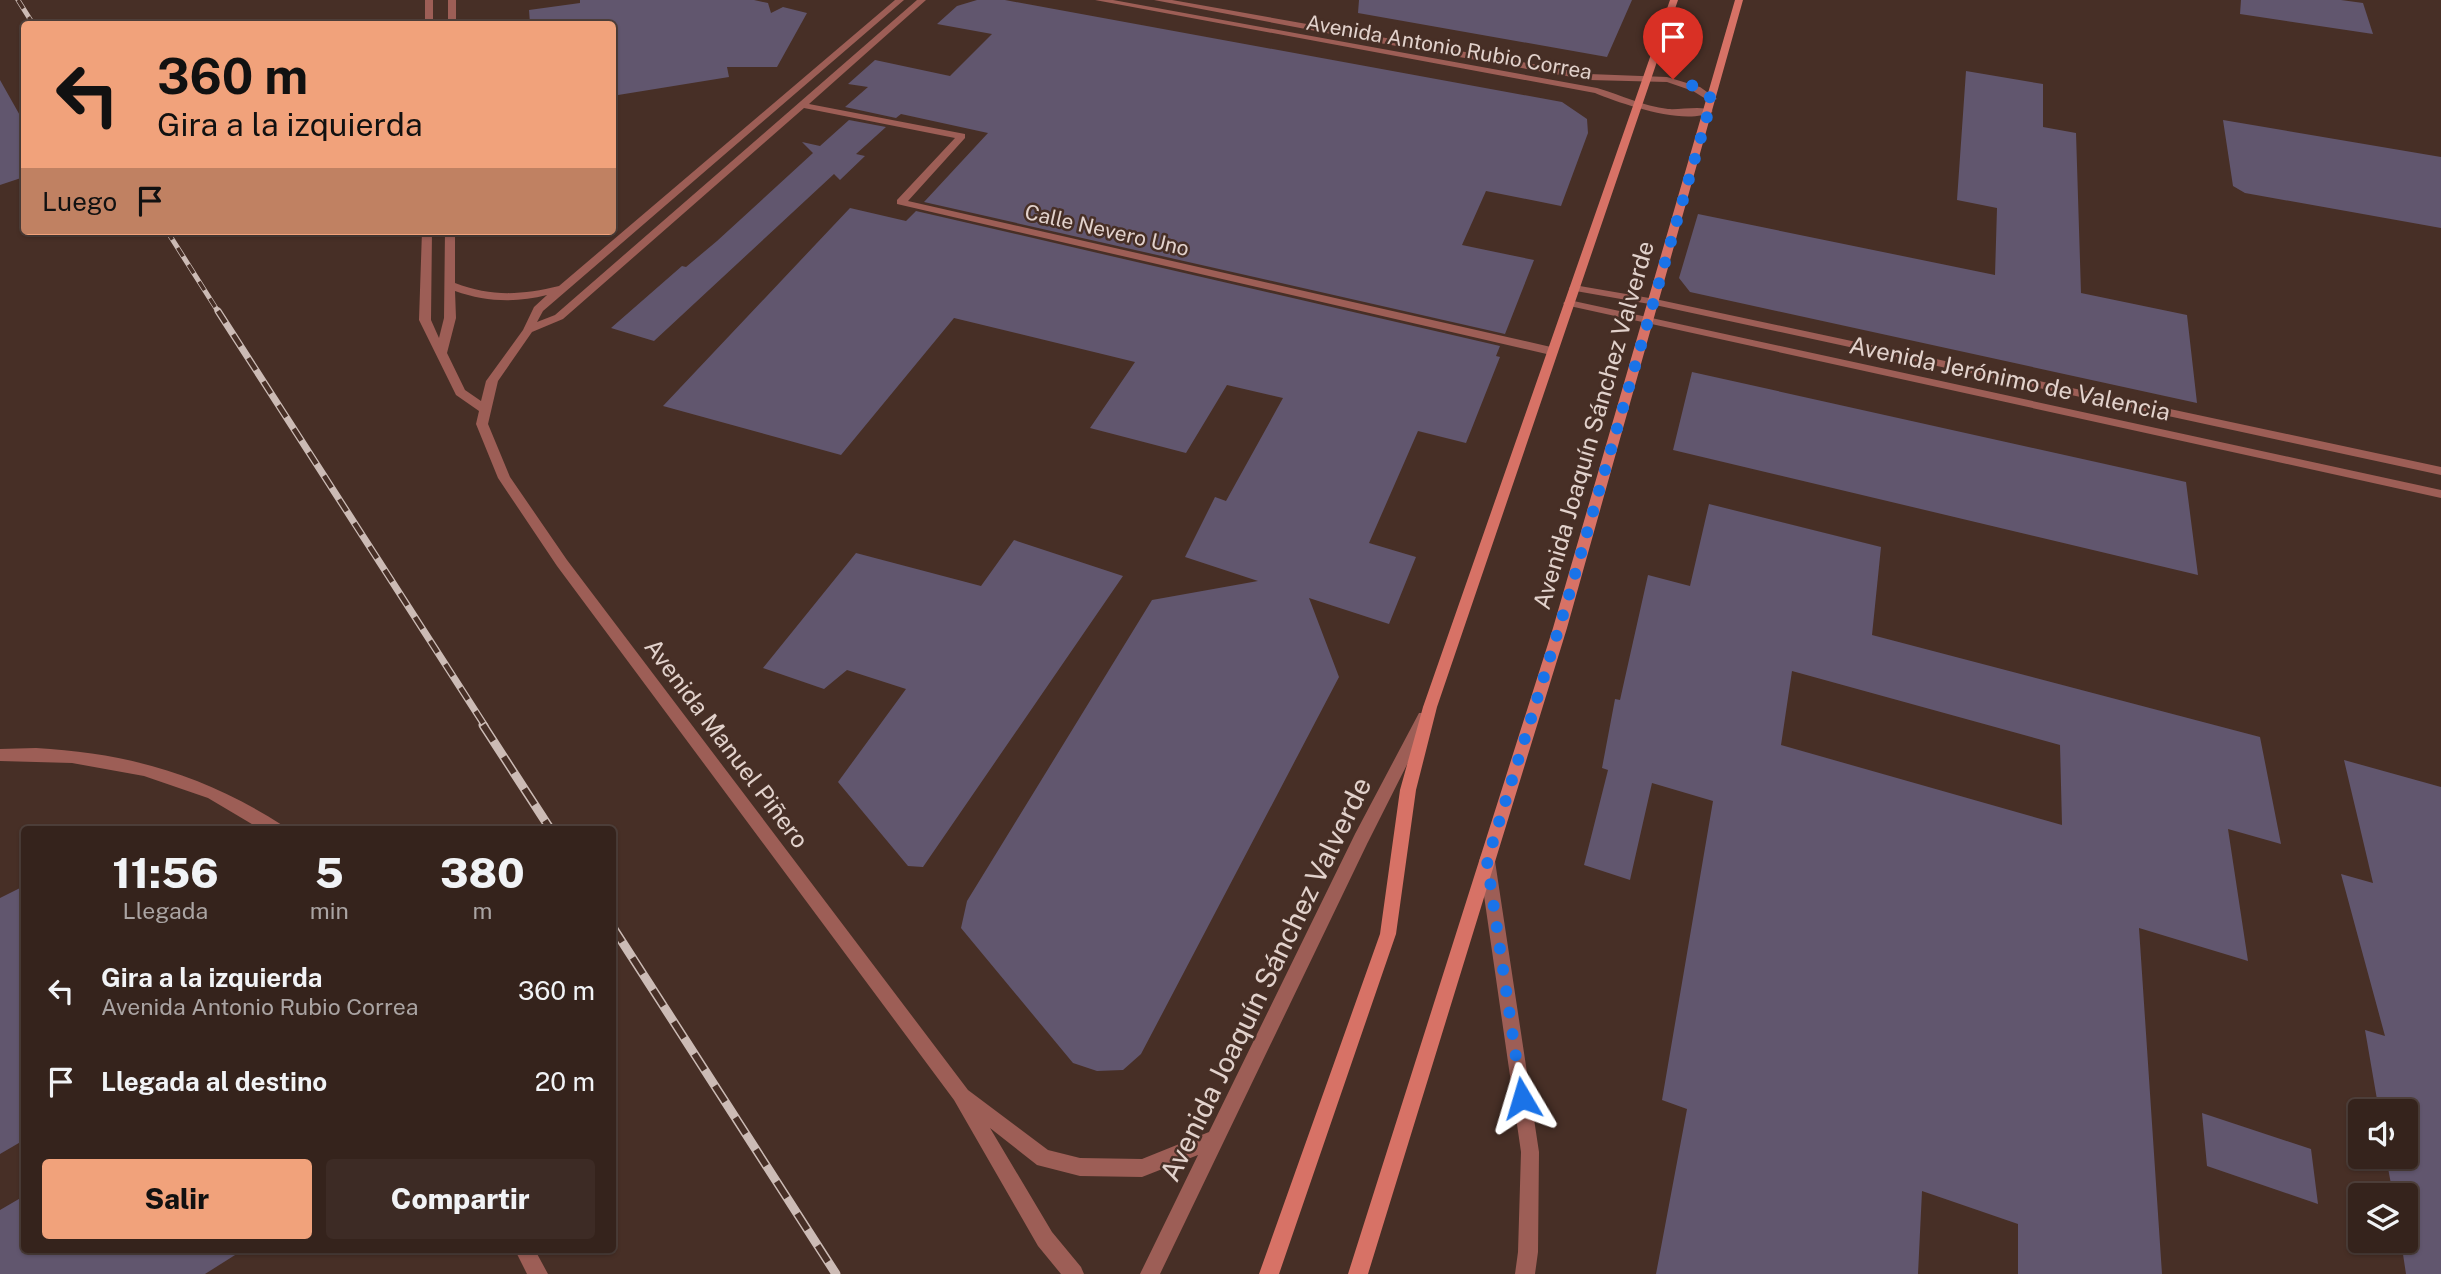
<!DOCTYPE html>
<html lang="es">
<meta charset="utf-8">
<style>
:root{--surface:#35231c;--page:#3d2b25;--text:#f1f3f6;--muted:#aaa4a3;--line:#4f403b;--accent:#f1a27b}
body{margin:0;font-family:"Public Sans",sans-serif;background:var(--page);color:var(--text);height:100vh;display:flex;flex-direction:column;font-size:26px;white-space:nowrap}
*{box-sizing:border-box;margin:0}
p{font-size:23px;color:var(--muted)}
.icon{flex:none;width:38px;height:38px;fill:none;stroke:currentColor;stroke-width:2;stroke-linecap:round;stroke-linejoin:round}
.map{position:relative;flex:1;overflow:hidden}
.sheet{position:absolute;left:21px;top:826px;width:595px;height:427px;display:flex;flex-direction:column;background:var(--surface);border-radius:7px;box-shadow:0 2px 5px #0004,0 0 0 2px var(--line)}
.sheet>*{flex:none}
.banner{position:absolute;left:21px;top:21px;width:595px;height:214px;border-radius:7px;box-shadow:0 2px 5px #0004,0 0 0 2px var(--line);background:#f1a27b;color:#111;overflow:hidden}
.tools{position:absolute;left:2348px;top:1099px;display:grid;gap:14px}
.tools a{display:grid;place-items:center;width:70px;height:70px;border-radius:7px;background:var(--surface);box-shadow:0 2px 5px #0004,0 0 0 2px var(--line);font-size:35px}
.pin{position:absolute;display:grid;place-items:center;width:60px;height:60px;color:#fff;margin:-72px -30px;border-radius:50% 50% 50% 0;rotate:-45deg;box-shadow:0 0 7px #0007}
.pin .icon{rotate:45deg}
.me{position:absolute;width:77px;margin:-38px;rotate:353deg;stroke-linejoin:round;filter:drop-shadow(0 0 5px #0008)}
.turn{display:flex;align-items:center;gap:24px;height:147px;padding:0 21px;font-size:32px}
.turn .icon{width:91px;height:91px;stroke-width:2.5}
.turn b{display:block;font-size:49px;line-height:60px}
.then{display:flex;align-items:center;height:66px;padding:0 21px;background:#0003;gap:14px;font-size:26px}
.eta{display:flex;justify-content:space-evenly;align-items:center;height:119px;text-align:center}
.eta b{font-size:42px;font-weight:800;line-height:49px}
.action{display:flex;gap:14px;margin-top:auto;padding:14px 21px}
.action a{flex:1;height:80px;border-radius:7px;background:var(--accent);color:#111;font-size:28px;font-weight:800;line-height:80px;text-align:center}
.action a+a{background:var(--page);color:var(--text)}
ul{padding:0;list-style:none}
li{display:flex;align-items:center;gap:21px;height:91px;padding:0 21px}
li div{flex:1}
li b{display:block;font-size:26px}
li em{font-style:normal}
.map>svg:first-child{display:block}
.building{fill:#61566e;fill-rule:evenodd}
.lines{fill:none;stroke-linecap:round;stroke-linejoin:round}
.street{fill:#9d5e56;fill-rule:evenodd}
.secondary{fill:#d77266;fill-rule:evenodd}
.rail-far2-casing{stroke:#ccbbb5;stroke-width:5}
.rail-far1-casing{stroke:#ccbbb5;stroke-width:7}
.rail-casing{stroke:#ccbbb5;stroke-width:9}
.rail-far2{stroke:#472f26;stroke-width:3.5;stroke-dasharray:10;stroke-linecap:butt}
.rail-far1{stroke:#472f26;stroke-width:4.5;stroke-dasharray:14;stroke-linecap:butt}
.rail{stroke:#472f26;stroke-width:6;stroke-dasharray:19;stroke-linecap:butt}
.route{stroke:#1a73e8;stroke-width:12;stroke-dasharray:0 21.6}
.labels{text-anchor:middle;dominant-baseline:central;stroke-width:5;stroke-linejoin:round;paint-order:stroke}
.far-street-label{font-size:21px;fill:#e2d2cc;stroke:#472f26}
.street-label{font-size:24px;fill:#e2d2cc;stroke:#472f26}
.near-street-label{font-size:28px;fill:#e2d2cc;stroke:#472f26}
</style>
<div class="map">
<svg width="2441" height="1274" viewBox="0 0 2441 1274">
<rect width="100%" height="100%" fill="#472f26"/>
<path class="building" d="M580,0h174l14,3 3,10 12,-6 24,6 -30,54h-50l2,10 -117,19v-72h-82l-1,-14 51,-7z
M977,0h28l557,102 25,17 1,14 -27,73 -75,-15 -24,54 72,15 -29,74 -581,-132 64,-69 -87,-19 -5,4 -51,-11 23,-20 -20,-3 27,-24 75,16 42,-42 -55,-10 20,-18z
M1359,0h273l-25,57 -249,-44z
M2241,0h100l22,3 10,31 -133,-20z
M1966,71l77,13v43l33,6 5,160 106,22 10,88 -507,-111 -11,-14 19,-64 297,61 2,-67 -40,-8z
M0,80l22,39 2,12v46l-24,8z
M849,120l37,7 -30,27 9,2 -25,24 -6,-6 -180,167 -43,-13 71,-62 4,1 31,-26 96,-88 -11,-11 18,4z
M2223,120l218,37v71l-196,-35 -12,-7z
M850,208l56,13 10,-10 584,135 -4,10 4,1 -34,86 -48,-12 -49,112 47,14 -27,67 -80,-26 30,79 -198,377 -18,16 -26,1 -24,-8 -112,-135 6,-27 185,-301 106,-19 -73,-24 30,-60 11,4 57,-103 -56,-13 -41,68 -96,-25 45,-66 -181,-44 -113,137 -178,-49z
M1692,372l494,110 12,93 -525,-125z
M1709,504l172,43 -9,88 388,102 21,107 -53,-15 20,132 -109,-33 23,346h-144v-50l-96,-33 -4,83h-262l31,-165 -25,-9 51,-299 -61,-18 -22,97 -46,-15 24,-95 -6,-2 13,-69 5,1 28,-125 42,11zM1792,671l268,74 2,80 -281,-80z
M1014,540l109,36 -200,291 -15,-1 -70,-84 68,-93 -59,-19 -23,19 -61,-21 93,-115 125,33z
M2344,760l97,27v487h-35l-5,-33h5v-46h-13l-7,-38h20v-46h-27l-14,-81 20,6 -44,-162 32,9z
M24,886v254l-24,14v-256z
M2202,1113l109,36 7,55 -111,-38z
M24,1196v54h219l-38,24h-205v-64z"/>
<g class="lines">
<path class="street" d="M425,0h8v24h-8z
M448,0h8v24h-8z
M895,0h9l-361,311 -6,11 18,-7 362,-315h9l-117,104 156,30v4l-57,63 643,146 6,4 -6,4 -654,-151v-4l58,-62 -151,-30 -241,211 -31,13 -34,49 -10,43 22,53 57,83 401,530 80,60 32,8 62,1 67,-27 146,-298 64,-121h10l2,4 -64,127 -207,430h-20l58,-119 -56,22 -62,-1 -43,-11 -47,-37 62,104 29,35 3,7h-23l-23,-28 -84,-146 -397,-534 -59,-88 -22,-54 3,-13 -23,-16 -37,-75 3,-89h10l-1,89 8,18 5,-20 1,-87h10v52c36,14 67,12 104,3zM455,291c31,11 61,12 92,4l-13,12 -11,23 -37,51 -5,20 -16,-11 -18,-37 9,-35z
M1095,0h18l484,88c24,7 46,18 71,21 13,1 35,-4 45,2 -26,16 -91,-7 -118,-18z
M1154,0h18l417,74 78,3 33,10 17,12 -8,2 -16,-10 -26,-9 -78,-2 -215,-38z
M1574,285l81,14 786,168v8l-786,-170 -85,-15 -1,-2z
M1569,300l872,190v8l-876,-193 -2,-2z
M36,748c92,5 168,27 246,77l2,5h-22l-54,-32 -64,-22 -72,-13 -72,-2v-12z
M1487,854l6,2 2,5 44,291 -1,100 -3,22h-20l3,-22 3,-100 -42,-291 2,-5z
M515,1250h20l13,24h-21z"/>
<path class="secondary" d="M1670,0h8l-241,707 -21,83 -20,144 -117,340h-20l121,-340 20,-144 23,-83z
M1735,0h8l-176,628 -199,646h-20l205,-646z"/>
<g class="rail-far2-casing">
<path id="rail-far2" d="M18,0l15,24
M167,231l52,82"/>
</g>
<g class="rail-far1-casing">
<path id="rail-far1" d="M218,311l267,415"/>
</g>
<g class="rail-casing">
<path id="rail" d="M483,725l68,105
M612,926l224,348"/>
</g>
<use href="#rail-far2" class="rail-far2"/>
<use href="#rail-far1" class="rail-far1"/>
<use href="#rail" class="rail"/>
</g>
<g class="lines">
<path class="route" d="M1522,1098l-35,-237 80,-259 145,-503 -15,-12 -24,-8"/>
</g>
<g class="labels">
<g class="far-street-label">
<text transform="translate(1449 47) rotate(10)">Avenida Antonio Rubio Correa</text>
<text transform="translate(1107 230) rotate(13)">Calle Nevero Uno</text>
</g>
<g class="street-label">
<text transform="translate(2010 378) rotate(12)">Avenida Jerónimo de Valencia</text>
<text transform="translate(1593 425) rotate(-74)">Avenida Joaquín Sánchez Valverde</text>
<text transform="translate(727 743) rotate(53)">Avenida Manuel Piñero</text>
</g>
<g class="near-street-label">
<text transform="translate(1265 979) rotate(-64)">Avenida Joaquín Sánchez Valverde</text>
</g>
</g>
</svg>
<div class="tools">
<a><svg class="icon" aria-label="sound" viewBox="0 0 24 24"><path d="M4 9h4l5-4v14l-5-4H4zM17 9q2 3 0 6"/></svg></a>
<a><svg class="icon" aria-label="layers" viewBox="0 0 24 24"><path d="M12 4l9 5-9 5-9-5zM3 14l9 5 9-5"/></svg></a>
</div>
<div class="pin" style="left:1673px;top:79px;background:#d93025"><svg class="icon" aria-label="arrive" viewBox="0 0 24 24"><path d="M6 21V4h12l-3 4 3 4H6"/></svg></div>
<svg class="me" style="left:1522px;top:1098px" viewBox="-20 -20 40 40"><path d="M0-17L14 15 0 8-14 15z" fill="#1a73e8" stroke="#fff" stroke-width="4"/></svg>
<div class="banner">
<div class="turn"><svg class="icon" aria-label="left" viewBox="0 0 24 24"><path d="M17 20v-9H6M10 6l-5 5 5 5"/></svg><div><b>360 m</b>Gira a la izquierda</div></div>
<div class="then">Luego<svg class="icon" aria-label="arrive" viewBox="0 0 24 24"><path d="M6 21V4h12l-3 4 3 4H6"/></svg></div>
</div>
<section class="sheet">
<div class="eta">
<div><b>11:56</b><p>Llegada</p></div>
<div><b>5</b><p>min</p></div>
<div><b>380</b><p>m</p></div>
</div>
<ul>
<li><svg class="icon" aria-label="left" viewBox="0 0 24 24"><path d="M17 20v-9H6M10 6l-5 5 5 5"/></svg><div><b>Gira a la izquierda</b><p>Avenida Antonio Rubio Correa</p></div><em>360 m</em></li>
<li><svg class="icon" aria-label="arrive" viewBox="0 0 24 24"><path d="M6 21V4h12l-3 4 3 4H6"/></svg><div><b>Llegada al destino</b></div><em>20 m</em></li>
</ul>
<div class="action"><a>Salir</a><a>Compartir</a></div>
</section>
</div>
